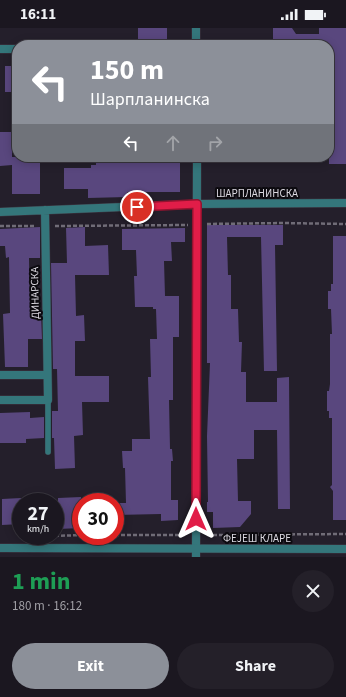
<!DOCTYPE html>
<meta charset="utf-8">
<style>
:root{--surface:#1b1720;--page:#242029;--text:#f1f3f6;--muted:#a09fa5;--line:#39363e;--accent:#8c9099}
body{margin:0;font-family:"Source Sans 3",sans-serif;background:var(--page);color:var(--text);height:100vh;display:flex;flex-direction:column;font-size:15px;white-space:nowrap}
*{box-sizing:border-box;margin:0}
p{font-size:13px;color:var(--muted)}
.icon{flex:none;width:22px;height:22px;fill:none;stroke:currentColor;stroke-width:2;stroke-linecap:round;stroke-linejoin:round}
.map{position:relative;height:529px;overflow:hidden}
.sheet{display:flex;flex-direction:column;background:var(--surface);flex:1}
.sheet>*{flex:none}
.hud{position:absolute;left:12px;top:12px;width:322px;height:122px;border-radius:16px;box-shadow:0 2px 10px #0003,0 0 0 1px var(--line);background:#8c9099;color:#fff;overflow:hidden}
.speed{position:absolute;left:12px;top:465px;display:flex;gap:8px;font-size:20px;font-weight:700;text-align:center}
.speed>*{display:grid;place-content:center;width:52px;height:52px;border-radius:50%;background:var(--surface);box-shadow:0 2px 10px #0003,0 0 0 1px var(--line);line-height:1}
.speed small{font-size:10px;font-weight:400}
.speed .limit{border:6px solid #d22;background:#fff;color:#111}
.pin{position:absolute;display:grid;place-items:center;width:34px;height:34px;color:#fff;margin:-17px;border:2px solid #fff;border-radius:50%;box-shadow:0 1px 4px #0007}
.me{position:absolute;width:44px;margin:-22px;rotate:0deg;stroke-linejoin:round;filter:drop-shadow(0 0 3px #0008)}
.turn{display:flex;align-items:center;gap:14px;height:84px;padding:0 12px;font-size:18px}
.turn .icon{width:52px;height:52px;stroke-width:2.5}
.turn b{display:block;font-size:28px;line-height:34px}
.lanes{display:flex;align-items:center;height:38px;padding:0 12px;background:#0003;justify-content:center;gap:20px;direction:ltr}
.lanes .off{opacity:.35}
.round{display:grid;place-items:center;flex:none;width:42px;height:42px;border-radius:21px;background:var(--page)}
.head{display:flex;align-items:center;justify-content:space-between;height:68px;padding:0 12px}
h1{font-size:24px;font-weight:700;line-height:30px;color:#1e9e55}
.action{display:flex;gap:8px;margin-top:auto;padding:8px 12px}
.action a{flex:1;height:46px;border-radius:24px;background:var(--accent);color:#fff;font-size:16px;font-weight:700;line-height:46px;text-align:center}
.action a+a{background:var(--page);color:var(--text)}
.status{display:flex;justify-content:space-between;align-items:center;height:28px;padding:0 20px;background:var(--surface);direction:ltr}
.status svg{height:11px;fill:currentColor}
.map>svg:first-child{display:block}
.building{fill:#59477e}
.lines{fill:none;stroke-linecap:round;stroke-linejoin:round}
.service-casing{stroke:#3e3944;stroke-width:6}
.minor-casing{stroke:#3e3944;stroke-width:9}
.tertiary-casing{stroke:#3e3944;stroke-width:9}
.path{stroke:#706c77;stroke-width:2.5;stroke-dasharray:4 2;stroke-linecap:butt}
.service{stroke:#34767b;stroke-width:5.5}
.minor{stroke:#34767b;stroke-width:8}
.tertiary{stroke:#34767b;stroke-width:8}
.route-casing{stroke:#92132f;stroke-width:10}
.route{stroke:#e11d48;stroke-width:7}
.labels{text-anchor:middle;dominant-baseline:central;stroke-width:4;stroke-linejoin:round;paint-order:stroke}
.street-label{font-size:11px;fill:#dbd8e0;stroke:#0c0a0f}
</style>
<div class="status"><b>16:11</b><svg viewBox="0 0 49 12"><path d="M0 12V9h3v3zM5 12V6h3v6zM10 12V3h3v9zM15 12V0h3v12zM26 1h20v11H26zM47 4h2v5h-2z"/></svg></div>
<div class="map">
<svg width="346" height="529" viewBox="0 0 346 529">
<rect width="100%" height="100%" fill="#241f2b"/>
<path class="building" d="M138,0h29v17h-29z
M273,0h19l4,6h23v-6h27v136h-17v-119h-56z
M5,38h12v26h-12z
M0,104h12v25h28v37h-28v-29l-12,1z
M107,129h73v35h-53v5l-39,1v-9h-24v-21h27v-3h5v-5h11z
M207,197h76v20h-8l2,126h-13l-3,-134h-34l1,38h3v34h7l1,33h3l-1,30h5v30h31v-24l12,-1 1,132h-12l-1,-79h-23v29h-17l1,42h13v13l-11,13 -27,1v-16h-6v-10h1l-1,-66 3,-73h-3z
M40,199v31h-11l1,55h11l1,26h-14v28h-23l-2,-53 7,-1 -1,-56 -3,1 -1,-12h-5v-17z
M85,199v19l23,-1 1,30h-34l1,41 8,-1 1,26h-10v35h34v26h-27l1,33 -9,1 1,32 -20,1 -1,-31h-2v-27h6l-1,-42h-4l-2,-106h16l-1,-35z
M185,200v14h-14l1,19h-8l1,35h14v41h-6v63h-4l1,49h2l1,12h-2v39h7v20l-17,1v-7l-46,1v-12h11l-1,-35h-2l-1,-17h10v-12h18l-2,-62h3l-1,-38h7l-1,-30h-3v-2h-18l-1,-31h3l-1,-26h-14v-21z
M333,208h13v284h-13v-29l-3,-4 2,-2v-67h-3v-7h-2v-20h2l1,-7v-50h2l-1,-25h-3v-18h3v-7h2z
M30,384v6l14,-1v21l-18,1v4h-26v-30z
M81,469v31l-23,1v-31z
M21,470v26l-19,1v-26z"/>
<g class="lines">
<g class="service-casing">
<path id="service" d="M48,372v52"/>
</g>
<g class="minor-casing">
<path id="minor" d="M196,0v17
M0,21h17
M0,184l197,-8 149,-1
M0,347h47
M0,372h48l-3,-190
M196,529l1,-400"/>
</g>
<g class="tertiary-casing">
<path id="tertiary" d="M0,520l346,1"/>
</g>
<path class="path" d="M207,196l76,-1 63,1
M0,198h36
M55,198l133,-1
M115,507h71
M207,507l139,-1
M55,508l26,-1"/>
<use href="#service" class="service"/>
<use href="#minor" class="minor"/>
<use href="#tertiary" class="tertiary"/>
</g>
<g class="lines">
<g class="route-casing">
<path id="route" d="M137,179l60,-3 -1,315"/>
</g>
<use href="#route" class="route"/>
</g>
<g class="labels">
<g class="street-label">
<text x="257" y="165">ШАРПЛАНИНСКА</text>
<text transform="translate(35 265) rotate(-91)">ДИНАРСКА</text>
<text x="257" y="510">ФЕЈЕШ КЛАРЕ</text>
</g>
</g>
</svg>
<div class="speed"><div>27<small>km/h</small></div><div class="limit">30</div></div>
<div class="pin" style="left:137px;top:179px;background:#d93025"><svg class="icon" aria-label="arrive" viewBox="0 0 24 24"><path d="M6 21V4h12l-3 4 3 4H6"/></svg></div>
<svg class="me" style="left:196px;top:491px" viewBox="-20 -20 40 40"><path d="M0-17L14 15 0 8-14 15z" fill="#e11d48" stroke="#fff" stroke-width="4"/></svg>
<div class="hud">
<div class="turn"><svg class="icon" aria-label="left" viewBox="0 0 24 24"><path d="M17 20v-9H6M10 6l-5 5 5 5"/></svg><div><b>150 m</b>Шарпланинска</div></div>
<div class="lanes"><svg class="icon" aria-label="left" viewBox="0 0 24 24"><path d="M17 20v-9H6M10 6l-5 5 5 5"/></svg><svg class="icon off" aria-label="ahead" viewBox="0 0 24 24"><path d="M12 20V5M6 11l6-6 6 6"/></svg><svg class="icon off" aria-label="right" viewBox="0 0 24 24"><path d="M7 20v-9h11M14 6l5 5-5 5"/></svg></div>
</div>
</div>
<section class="sheet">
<div class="head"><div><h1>1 min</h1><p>180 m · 16:12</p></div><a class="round"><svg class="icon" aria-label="close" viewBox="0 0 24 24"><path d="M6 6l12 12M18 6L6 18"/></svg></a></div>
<div class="action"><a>Exit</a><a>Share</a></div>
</section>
